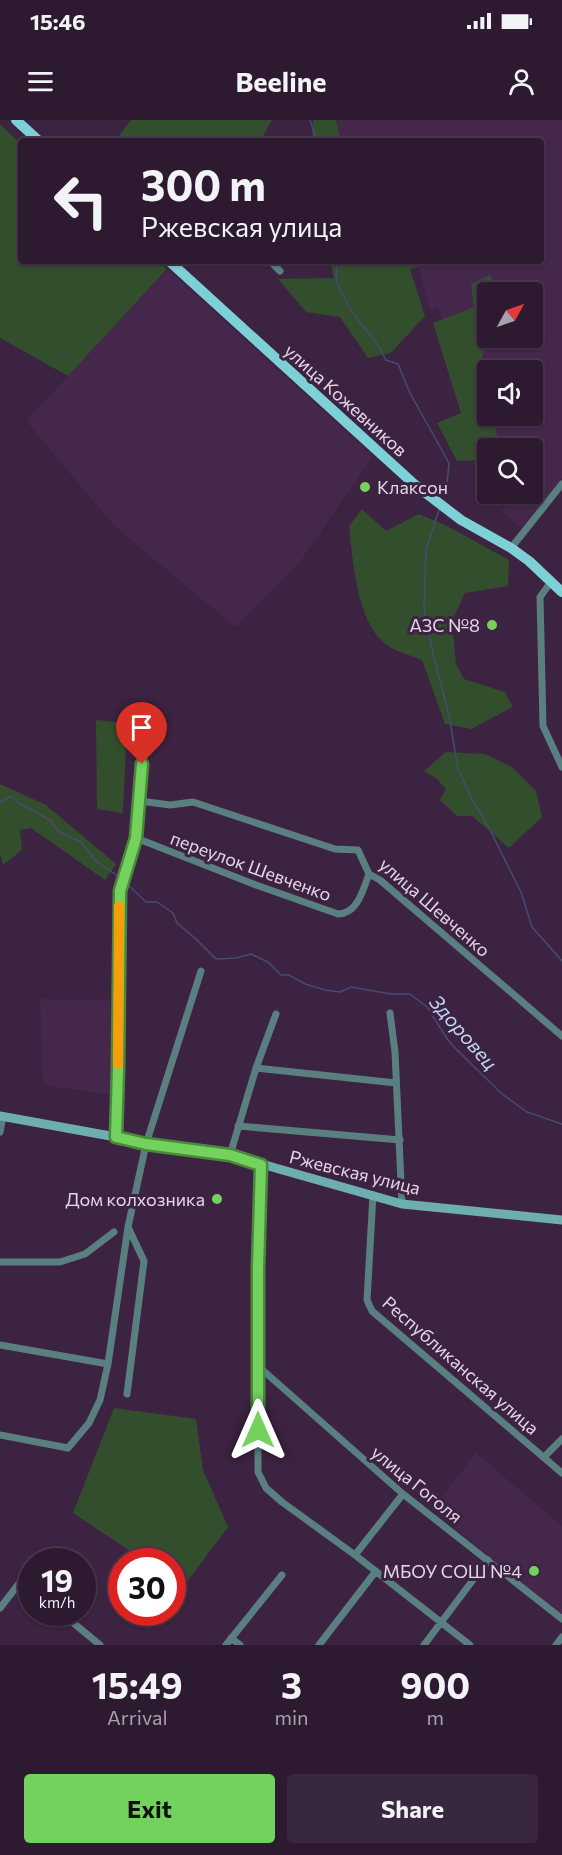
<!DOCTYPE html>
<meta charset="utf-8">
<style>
:root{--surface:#2d1a31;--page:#39273d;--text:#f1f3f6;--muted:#a7a1ab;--line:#48384d;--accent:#73d25d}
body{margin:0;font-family:Commissioner,sans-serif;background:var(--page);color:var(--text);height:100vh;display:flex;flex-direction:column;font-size:22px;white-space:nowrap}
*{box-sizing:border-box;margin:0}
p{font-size:20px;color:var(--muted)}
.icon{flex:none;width:33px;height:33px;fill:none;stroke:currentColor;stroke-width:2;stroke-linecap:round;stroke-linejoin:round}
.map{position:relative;height:1525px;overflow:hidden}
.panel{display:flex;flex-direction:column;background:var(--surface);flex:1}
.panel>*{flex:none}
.banner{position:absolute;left:18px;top:18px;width:526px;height:126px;border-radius:6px;box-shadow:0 2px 4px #0004,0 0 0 2px var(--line);background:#2d1a31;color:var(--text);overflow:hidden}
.needle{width:39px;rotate:50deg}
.buttons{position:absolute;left:477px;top:162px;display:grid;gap:12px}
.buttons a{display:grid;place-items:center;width:66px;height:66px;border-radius:6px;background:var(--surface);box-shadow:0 2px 4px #0004,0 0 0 2px var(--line);font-size:30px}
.speed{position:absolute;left:18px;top:1428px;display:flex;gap:12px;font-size:30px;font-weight:700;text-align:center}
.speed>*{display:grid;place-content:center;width:78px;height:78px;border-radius:50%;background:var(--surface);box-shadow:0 2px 4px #0004,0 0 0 2px var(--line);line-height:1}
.speed small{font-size:15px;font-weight:400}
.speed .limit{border:9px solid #d22;background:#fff;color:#111}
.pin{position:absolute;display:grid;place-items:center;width:51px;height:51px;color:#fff;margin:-62px -26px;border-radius:50% 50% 50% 0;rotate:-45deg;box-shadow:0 0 6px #0007}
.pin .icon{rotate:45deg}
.me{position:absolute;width:66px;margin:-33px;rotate:0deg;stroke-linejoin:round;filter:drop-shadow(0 0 4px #0008)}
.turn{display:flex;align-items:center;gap:21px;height:126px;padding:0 24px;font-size:27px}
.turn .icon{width:78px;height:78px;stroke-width:2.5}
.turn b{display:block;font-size:42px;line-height:51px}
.eta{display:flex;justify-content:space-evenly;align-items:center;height:102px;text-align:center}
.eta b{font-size:36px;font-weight:700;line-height:42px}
.action{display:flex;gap:12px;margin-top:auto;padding:12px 24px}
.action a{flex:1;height:69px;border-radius:6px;background:var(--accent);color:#111;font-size:24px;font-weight:700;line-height:69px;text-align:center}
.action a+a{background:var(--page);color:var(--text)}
.status{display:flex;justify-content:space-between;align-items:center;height:42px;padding:0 30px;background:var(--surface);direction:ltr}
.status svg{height:16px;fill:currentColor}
header{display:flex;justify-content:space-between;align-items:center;height:78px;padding:0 24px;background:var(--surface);font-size:27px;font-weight:700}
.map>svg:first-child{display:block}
.built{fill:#45274c;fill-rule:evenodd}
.green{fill:#334e2d}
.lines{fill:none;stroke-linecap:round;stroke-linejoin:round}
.stream{stroke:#454b72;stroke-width:1.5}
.street{stroke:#597f81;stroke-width:7}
.secondary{stroke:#6eadb0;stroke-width:9}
.primary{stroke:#7dd0d5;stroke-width:10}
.route-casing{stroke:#4b883c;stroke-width:15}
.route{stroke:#73d25d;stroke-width:10}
.slow{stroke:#f59e0b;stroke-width:10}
.poi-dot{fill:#73d25d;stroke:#3c2341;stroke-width:2}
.labels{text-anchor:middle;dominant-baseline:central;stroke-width:6;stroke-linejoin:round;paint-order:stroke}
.street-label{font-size:18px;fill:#e5d5e8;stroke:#3c2341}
.poi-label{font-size:18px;fill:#e5d5e8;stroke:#3c2341;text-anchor:end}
.water-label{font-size:20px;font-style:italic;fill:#c1d5f6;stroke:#3c2341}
</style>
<div class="status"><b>15:46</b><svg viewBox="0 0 49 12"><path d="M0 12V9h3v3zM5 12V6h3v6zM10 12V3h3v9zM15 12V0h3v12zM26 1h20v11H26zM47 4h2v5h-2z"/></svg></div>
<header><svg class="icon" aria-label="menu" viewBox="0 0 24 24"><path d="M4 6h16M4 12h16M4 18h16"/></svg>Beeline<svg class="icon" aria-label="person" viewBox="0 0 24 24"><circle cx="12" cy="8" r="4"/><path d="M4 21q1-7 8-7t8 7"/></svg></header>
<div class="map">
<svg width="562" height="1525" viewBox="0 0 562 1525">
<rect width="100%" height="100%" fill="#3c2341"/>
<path class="built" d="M336,0h226v358l-41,50 -20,-17 16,-17h15v-46h-31l-15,-19 -12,-8 -36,-113 -8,2 -13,-49h125v-120h-201zM488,172h44v46h-44zM488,250h44v46h-44z
M167,149l206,187 -71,103 -67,68 -121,-101 -88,-105z
M40,879l70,1 2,95 -69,-10z
M476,1333l86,73v90l-130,-107z"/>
<path class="green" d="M131,0h141l-12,21h-145z
M313,0h23l5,21h-29z
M0,4l21,20v117h136l10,8 -99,107 -68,-38z
M330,141h108l-28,8 15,47 -34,37 -23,5 -28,-41 -34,-5 -28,-33 56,-1z
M490,155l9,17h-11v46h1l-7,19 -6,37 11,14 1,8 6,1 5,31h-11l-1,12 -30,1 -20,-38 24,-10 -28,-90 41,-16 -3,-23z
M362,389l24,22 33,-17 28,12 62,34 -1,26 -43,7 -13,28 4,43 8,15 41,13 8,15 -42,22 -26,-5 -23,-64c-12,-5 -30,-9 -39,-18 -27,-25 -30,-81 -34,-116z
M96,600l31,3 -4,90 -26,-4z
M446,632l39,2 27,13 24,24 6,26 -33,31 -37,-32h-15l-17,-16 6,-11 -10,-11 -12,-7z
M0,664l46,21 70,59 -11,16 -74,-52 -11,2 2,20 -19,15 -3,-11z
M114,1288l82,11 7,51 25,57 -45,60 -10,-7 -1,-18 -27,-1 -72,-48z"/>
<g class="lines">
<path class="stream" d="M310,0l7,21
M337,141l-1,20 14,28 28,36 8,15 12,4 12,29 39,70 -3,32
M439,390l-13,39 -2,59 9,46 16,61 9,54 14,30 16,27 33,66 11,35 30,34
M0,682l11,-6 6,6 33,18 9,12 22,10 14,18 24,17
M127,764l19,18h11l16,11 4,10 19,16 20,20 20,-1 15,-4 17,8 13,13h8l16,9 20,6 15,2 11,-5 40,7h19l17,13 21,33 9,10 45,44 25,18 35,12"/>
<path class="street" d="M270,141l10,10
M511,428l51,-64
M551,462l-11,15 3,129 19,41
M140,681l30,4 23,-3 142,47 23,1 11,24 11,6 182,156
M136,718l120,47 82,29c20,0 25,-25 31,-40
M390,893l5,39 7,152
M256,948l140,15
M238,1006l162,14
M0,1012l3,-16
M116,1017l2,-67 1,-179 17,-53 9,-111
M230,1035l26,-87 20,-54
M261,1045l-3,102v205l8,16 16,14 73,53 115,90
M373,1075l-6,105 5,11 190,162
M0,1142h60l25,-8 29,-22
M0,1225l108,19
M258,1246l145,128 159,125
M127,1274l17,-133 -16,-34
M0,1315l68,13 21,-25 11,-23 8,-36 20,-137 18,-83 55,-173
M544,1337l18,-18
M355,1435l48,-61
M0,1488l21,-27 11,8
M60,1492l40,33
M231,1518l9,7
M226,1525l56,-70
M319,1525l57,-74
M424,1525l64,-85
M556,1525l6,-8"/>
<path class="secondary" d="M0,996l116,21 30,7 84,11 172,49 160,16"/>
<path class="primary" d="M16,0l23,21
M169,141l245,223 47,36 50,28 18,13 33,31"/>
</g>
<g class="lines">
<g class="route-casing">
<path id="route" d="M142,644l-6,74 -16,53 -2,179 -2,67 30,7 84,11 31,10 -3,103v162"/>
</g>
<use href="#route" class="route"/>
<path class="slow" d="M118,944l1,-158"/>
</g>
<g class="poi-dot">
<circle cx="365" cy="367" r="6"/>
<circle cx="492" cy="505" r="6"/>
<circle cx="217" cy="1079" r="6"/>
<circle cx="534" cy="1451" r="6"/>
</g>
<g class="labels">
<g class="street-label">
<text transform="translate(346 280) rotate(42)">улица Кожевников</text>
<text transform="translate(251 746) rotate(20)">переулок Шевченко</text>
<text transform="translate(435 787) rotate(41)">улица Шевченко</text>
<text transform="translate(355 1052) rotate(14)">Ржевская улица</text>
<text transform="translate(461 1245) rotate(41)">Республиканская улица</text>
<text transform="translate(417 1364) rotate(39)">улица Гоголя</text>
</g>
<g class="poi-label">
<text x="377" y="367" text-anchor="start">Клаксон</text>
<text x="480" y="505">АЗС №8</text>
<text x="205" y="1079">Дом колхозника</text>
<text x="522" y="1451">МБОУ СОШ №4</text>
</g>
<g class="water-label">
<text transform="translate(464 912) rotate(49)">Здоровец</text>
</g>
</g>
</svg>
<div class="buttons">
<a><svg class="needle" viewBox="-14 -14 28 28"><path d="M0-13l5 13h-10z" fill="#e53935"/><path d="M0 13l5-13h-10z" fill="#a7a1ab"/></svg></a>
<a><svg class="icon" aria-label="sound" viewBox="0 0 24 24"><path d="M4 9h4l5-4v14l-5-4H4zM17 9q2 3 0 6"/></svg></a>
<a><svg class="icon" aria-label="search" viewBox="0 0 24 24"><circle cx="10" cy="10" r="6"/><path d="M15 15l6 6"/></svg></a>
</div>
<div class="speed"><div>19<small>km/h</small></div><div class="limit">30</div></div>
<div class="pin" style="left:142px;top:644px;background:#d93025"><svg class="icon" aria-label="arrive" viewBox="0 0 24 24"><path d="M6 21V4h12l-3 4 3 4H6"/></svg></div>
<svg class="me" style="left:258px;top:1310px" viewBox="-20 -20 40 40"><path d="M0-17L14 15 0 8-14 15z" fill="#73d25d" stroke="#fff" stroke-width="4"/></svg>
<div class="banner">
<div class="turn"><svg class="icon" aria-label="left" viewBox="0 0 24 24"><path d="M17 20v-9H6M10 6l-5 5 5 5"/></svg><div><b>300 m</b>Ржевская улица</div></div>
</div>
</div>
<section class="panel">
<div class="eta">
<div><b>15:49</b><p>Arrival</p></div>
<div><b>3</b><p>min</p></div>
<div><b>900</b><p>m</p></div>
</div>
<div class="action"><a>Exit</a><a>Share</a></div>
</section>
